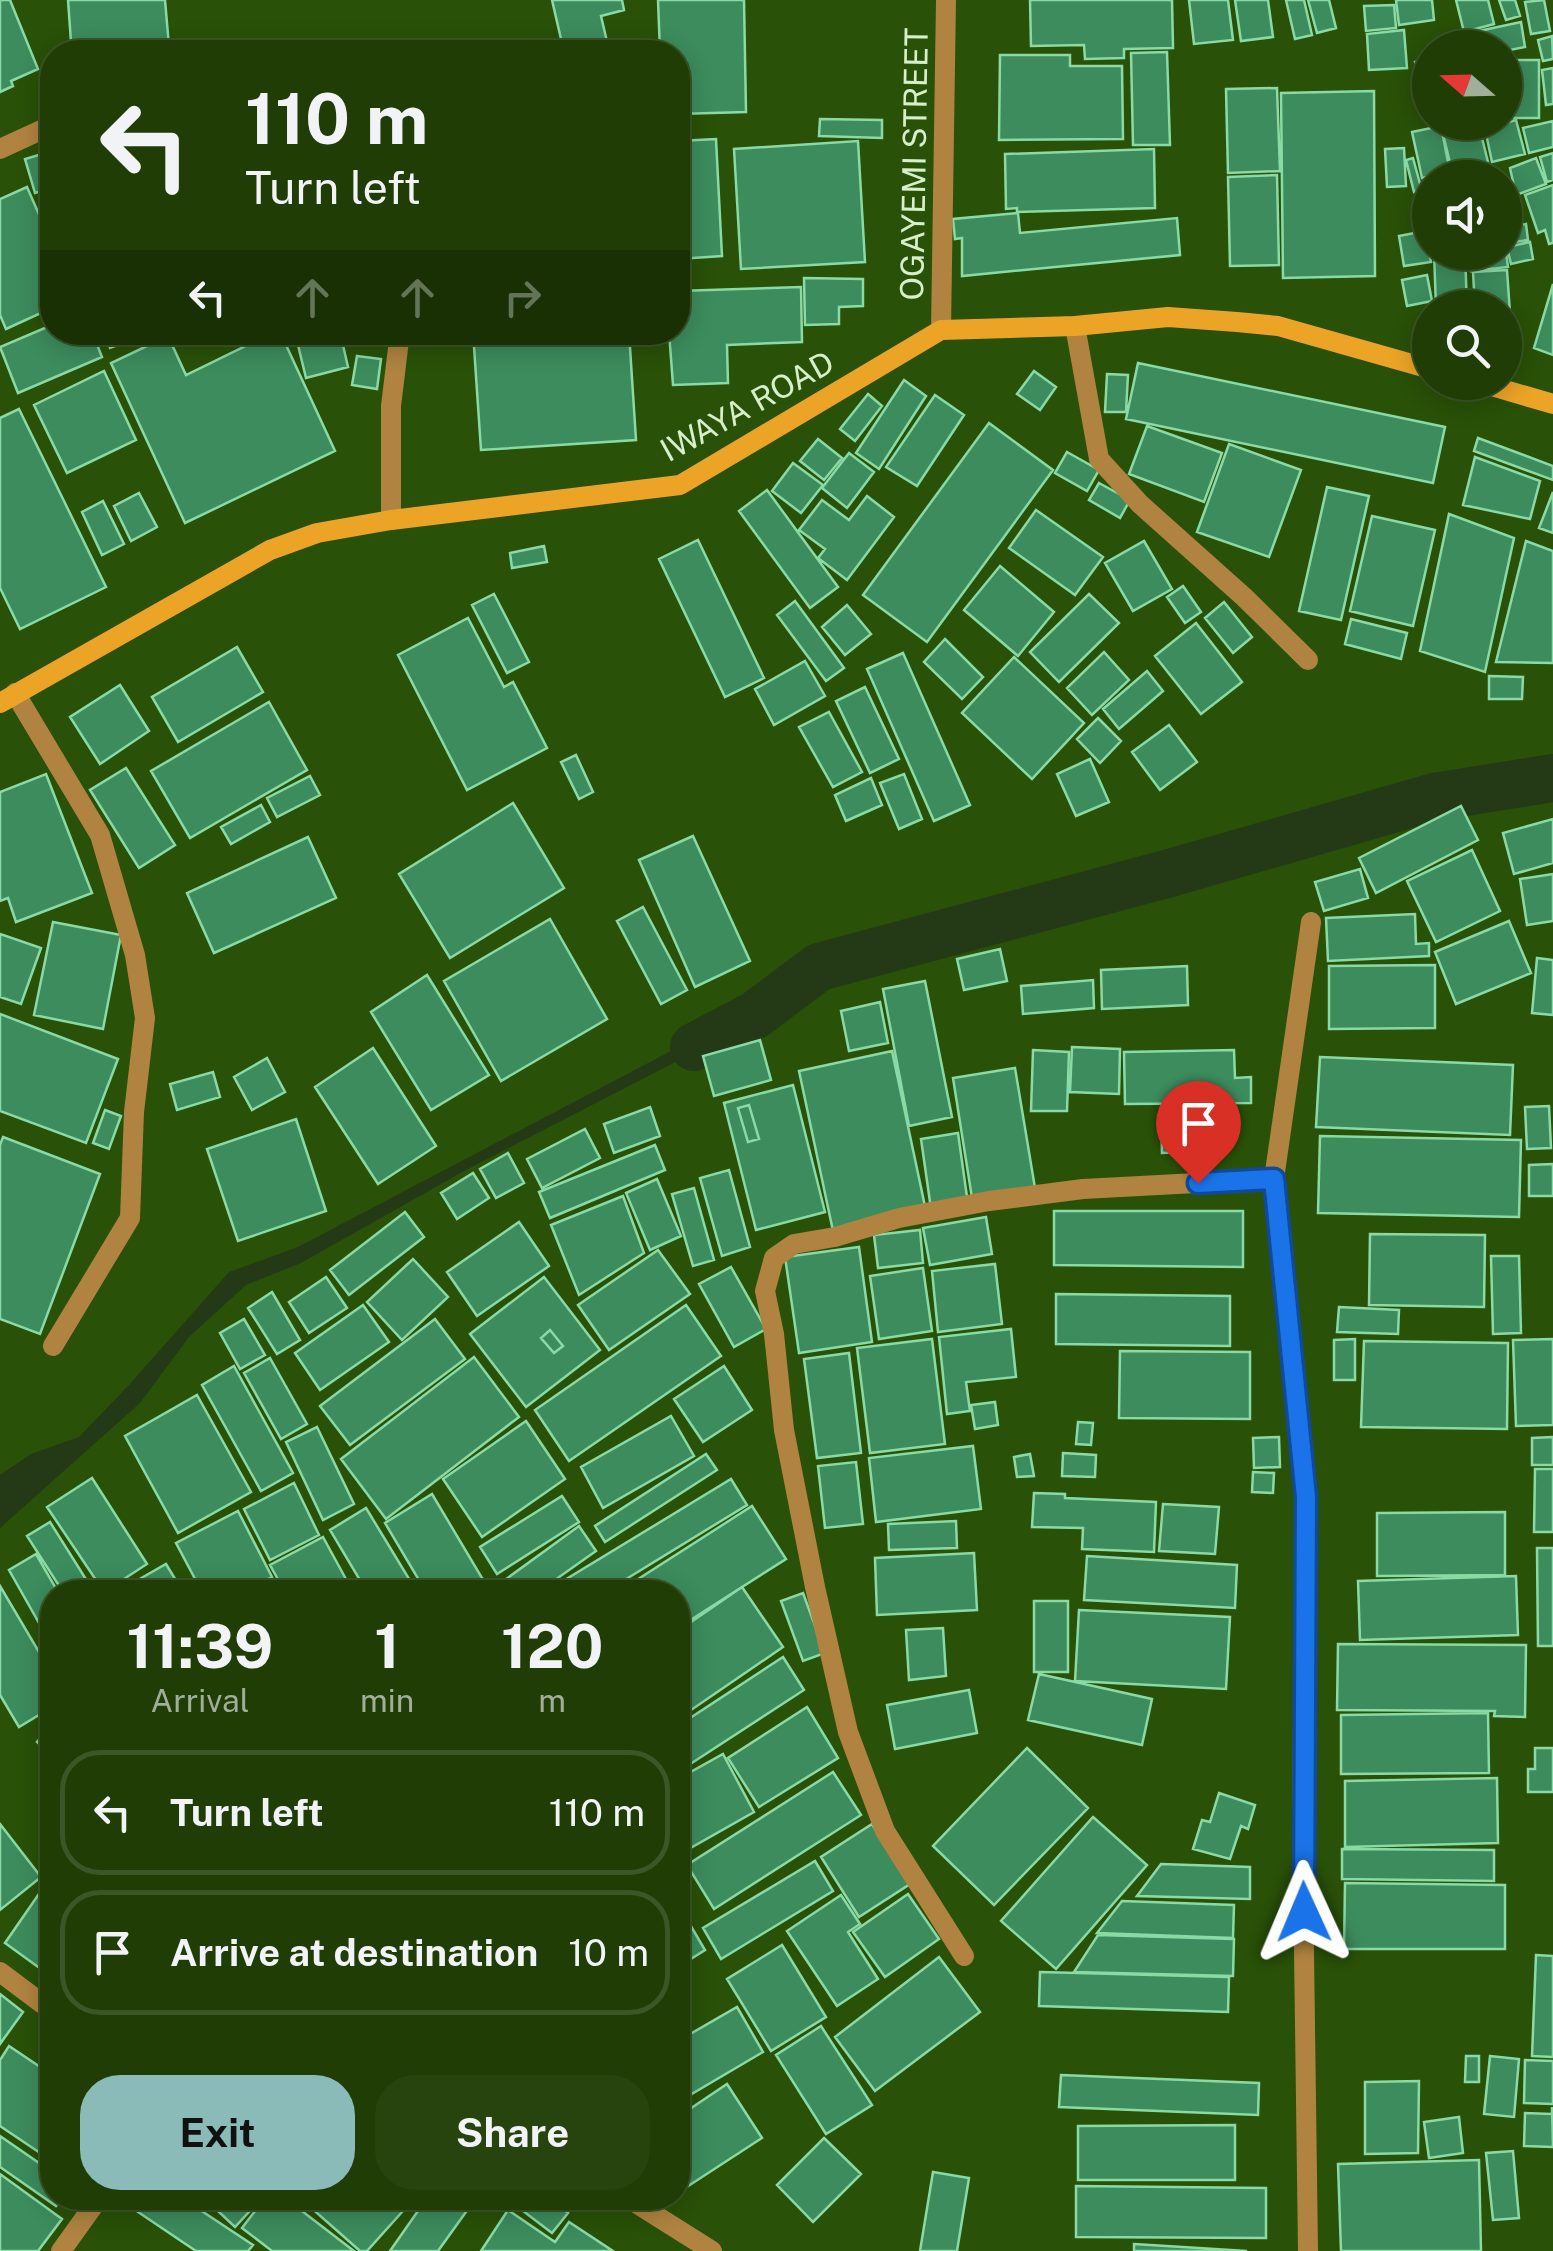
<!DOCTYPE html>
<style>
:root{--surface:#1f3d05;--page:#27440f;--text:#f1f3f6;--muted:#a1ae9a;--line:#3c5627;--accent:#8bbbb9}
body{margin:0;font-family:"Public Sans",sans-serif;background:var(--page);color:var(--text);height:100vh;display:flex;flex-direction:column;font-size:38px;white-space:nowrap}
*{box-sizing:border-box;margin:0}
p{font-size:32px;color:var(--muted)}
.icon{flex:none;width:55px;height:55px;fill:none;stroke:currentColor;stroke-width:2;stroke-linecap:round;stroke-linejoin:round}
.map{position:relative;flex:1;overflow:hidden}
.drawer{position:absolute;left:40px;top:1580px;width:650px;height:630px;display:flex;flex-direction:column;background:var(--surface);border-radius:40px;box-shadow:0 5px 25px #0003,0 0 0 2px var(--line)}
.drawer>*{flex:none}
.guide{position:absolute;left:40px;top:40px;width:650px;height:305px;border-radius:40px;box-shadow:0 5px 25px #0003,0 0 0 2px var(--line);background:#1f3d05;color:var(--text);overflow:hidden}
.needle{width:65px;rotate:290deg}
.tools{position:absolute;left:1412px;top:30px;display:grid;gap:20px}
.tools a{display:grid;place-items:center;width:110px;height:110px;border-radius:50%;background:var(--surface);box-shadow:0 5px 25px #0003,0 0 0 2px var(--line);font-size:50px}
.pin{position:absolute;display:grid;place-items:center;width:85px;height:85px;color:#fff;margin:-102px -42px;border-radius:50% 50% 50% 0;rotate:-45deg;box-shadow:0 0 10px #0007}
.pin .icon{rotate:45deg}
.me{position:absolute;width:110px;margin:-55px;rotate:359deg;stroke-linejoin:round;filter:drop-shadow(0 0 8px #0008)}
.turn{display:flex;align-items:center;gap:35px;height:210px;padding:0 40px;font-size:45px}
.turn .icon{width:130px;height:130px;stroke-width:2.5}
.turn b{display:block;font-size:70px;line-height:85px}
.lanes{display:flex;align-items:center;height:95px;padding:0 40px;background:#0003;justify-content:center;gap:50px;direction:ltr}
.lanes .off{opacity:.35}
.eta{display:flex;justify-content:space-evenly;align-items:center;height:170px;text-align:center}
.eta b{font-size:60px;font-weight:700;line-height:70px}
.action{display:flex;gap:20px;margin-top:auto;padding:20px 40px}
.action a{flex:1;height:115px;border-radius:40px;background:var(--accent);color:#111;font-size:40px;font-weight:700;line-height:115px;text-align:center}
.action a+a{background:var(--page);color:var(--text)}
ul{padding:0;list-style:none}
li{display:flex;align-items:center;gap:30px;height:125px;margin:0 20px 15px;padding:0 20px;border:5px solid var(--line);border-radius:40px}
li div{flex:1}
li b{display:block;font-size:38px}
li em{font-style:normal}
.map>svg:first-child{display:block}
.water{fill:#243a16}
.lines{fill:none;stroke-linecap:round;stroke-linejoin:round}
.canal{stroke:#243a16;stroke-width:48}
.building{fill:#3c8c5d;stroke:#8adaa6;stroke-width:2.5;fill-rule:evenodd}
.lane{stroke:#b08340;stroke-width:20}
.street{stroke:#b08340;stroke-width:20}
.secondary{stroke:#eca427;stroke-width:20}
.route-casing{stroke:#114b97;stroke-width:25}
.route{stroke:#1a73e8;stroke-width:18}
.labels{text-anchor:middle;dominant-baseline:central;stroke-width:10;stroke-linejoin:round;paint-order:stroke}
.street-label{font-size:32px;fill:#d7efcb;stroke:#295107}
</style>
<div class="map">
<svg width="1553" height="2251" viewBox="0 0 1553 2251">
<rect width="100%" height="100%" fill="#295107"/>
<path class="water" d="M749,1010l4,12 -289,149 -163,92 -55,22 -57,52 -49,66 -140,125v-53l31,-21 48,-17 50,-52 100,-113 69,-25z"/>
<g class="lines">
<path class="canal" d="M694,1047l61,-32 64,-48 351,-94 264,-76 119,-19"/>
</g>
<path class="building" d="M0,0h10l28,69 -27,12 2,5 -13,6z
M68,0h97l4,46 -83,6 -1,-12 -14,2z
M552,0h70l2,10 -23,6 8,34 -45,2z
M658,0h86l2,112 -68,2v-62h-18z
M1030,0h142l1,48 -49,1v9l-39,1 -1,-14 -53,1z
M1189,0h39l5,40 -39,4z
M1235,0h33l5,37 -32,4z
M1286,0h18l8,35 -17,4z
M1308,0h21l7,28 -19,5z
M1396,0h36l2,20 -35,5z
M1456,0h32l6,24 -30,8z
M1499,0h16l5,16 -14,4z
M1544,0l6,31 -19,3 -6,-32z
M1394,5l2,23 -30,3 -2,-25z
M1521,22l4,25 -20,4v-3h-22l-4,-17z
M1404,30l3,38 -38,2 -2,-36z
M1552,36l1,23 -10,2 -5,-21z
M1167,52l3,93h-37l-2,-92z
M1000,55h70v11h52l1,73 -124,1z
M1430,59v36l-9,2 -6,-35z
M1505,60h34v58h-34z
M1553,68v36l-7,1 -4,-35z
M1277,88l3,83 -52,2 -2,-84z
M1374,91l1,185 -92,2 -2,-185z
M820,119l62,1v18l-63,-2z
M1516,120l9,34 -33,8 -7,-33z
M1553,121v26l-24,6 -6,-25z
M1478,122l11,44 -36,9 -11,-45z
M1441,126l9,46 -28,6 -10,-46z
M716,139l6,117 -44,3v-118z
M858,141l7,121 -124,7 -7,-120z
M1404,148l2,38 -19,1 -2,-38z
M1154,149l1,59 -138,4v-4l-11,1 -1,-55z
M52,151v37l-17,5 -10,-34z
M1553,153v27l-6,2 -7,-25z
M1413,158l9,33 -8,1 -8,-32z
M1536,158l10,26 -30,11 -6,-27z
M1277,175l2,90 -49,1 -2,-89z
M1553,185v58l-4,1 -4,-14 -7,3 -13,-38z
M27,187l25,57v64l-46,21 -6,-14v-116z
M1018,213l2,20 157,-15 3,37 -218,21v-38l-7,1 -2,-20z
M1526,224l2,16 -19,3 -3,-16z
M1425,231l6,31 -27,4 -5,-30z
M1530,242l3,17 -22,5 -4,-17z
M1505,245l3,22 -37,4 -2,-19h36z
M1434,252h31l2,56h-31z
M1507,270l3,43h-5v-5h-30l-2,-36z
M1427,275l5,26 -25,5 -5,-26z
M804,278l59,1v27l-24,1v17l-34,1z
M1553,284v71l-19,-7z
M801,287l1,55 -75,3 1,38 -55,2 -4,-53h9v-41z
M52,325v7h40l10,25 -84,36 -18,-46z
M105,332h49l-44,16z
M274,332h6l55,119 -150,72 -74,-160 57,-27 18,39z
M330,332h10l8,35 -42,11 -9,-37z
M473,332h156l7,108 -155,10z
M357,356l24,3 -4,30 -25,-4z
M1138,363l307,64 -12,56 -307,-64z
M104,371l32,69 -69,33 -33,-68z
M1034,371l22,16 -16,23 -23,-16z
M1107,374l21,1 -2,37h-21z
M904,380l22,16 -47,73 -23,-16z
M868,394l14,12 -27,35 -15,-12z
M935,395l29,20 -47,71 -31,-19z
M19,409l87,178 -86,42 -20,-41v-170z
M989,423l64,47 -126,172 -64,-47z
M1147,426l75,27 -18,49 -75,-28z
M1478,438l75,28v14l-79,-29z
M818,439l24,19 -18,22 -24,-19z
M1229,444l72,26 -32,87 -72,-25z
M1067,452l32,18 -12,21 -32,-18z
M849,453l25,19 -27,36 -25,-20z
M1475,457l65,24 -10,38 -67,-14z
M793,463l30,22 -22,28 -29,-22z
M1099,483l31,17 -10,18 -31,-18z
M1327,487l42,9 -28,124 -42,-9z
M767,490l71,97 -28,21 -71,-97z
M1553,492v41l-14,-5z
M139,493l18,34 -26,14 -17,-35z
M867,496l27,21 -47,63 -29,-22 7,-9 -26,-19 23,-30 27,20z
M103,501l21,43 -22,11 -20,-43z
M1036,510l67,47 -28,38 -66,-47z
M1449,514l65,24 -29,134 -65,-21z
M1372,516l63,14 -22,96 -63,-15z
M698,540l66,138 -39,19 -66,-138z
M1144,541l28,48 -39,22 -28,-48z
M1526,541l27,10v112l-57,-1z
M544,546l3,16 -35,6 -2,-15z
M1000,566l54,46 -36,44 -54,-46z
M1183,586l18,26 -16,11 -18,-26z
M494,594l35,68 -22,11 -35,-68z
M1089,594l30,29 -60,59 -29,-30z
M795,601l49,67 -18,13 -49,-66z
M1224,602l28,35 -19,16 -28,-35z
M847,605l24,29 -26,21 -23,-28z
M468,618l36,69 9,-5 34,66 -80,42 -69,-135z
M1351,619l56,14 -6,26 -56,-15z
M1196,623l46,59 -41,32 -46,-58z
M945,639l38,38 -21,22 -38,-37z
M237,647l26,45 -85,50 -26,-45z
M1104,652l25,28 -37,35 -25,-27z
M903,653l67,152 -36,16 -67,-152z
M1014,657l70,66 -52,56 -70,-66z
M805,661l20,35 -51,29 -19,-36z
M1147,671l16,20 -44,38 -16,-20z
M1489,676l34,1 -1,22h-33z
M120,685l29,46 -49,33 -30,-47z
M865,687l34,72 -29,14 -34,-72z
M269,702l38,68 -117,68 -39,-67z
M829,712l33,60 -29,15 -34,-60z
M1098,718l23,23 -21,22 -23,-24z
M1169,725l28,37 -37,28 -28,-38z
M576,755l17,37 -14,7 -18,-37z
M1090,759l19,43 -33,14 -19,-42z
M126,768l49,77 -36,23 -49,-78z
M46,774l46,119 -76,29 -8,-24 -8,3v-109z
M904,774l18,45 -23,10 -19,-46z
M310,776l10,19 -43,22 -10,-19z
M871,778l11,27 -36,16 -11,-26z
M513,803l51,85 -114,70 -51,-84z
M261,805l9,17 -39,22 -10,-17z
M1461,806l17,34 -102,53 -17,-35z
M1553,819v44l-39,11 -11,-41z
M693,836l57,125 -55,26 -56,-127z
M308,837l28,61 -122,55 -27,-60z
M1472,850l28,61 -64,31 -29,-61z
M1360,869l8,29 -44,13 -9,-29z
M1553,874v47l-26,4 -7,-46z
M643,907l44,83 -26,14 -44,-83z
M1415,914l1,30 13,-1v13l-101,5 -2,-43z
M550,919l57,100 -106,62 -57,-100z
M1509,921l22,52 -75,31 -21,-52z
M53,922l68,13 -18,94 -69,-14z
M0,934l41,14 -20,56 -21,-7z
M1000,949l7,32 -43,9 -7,-31z
M1537,958l16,2v55l-21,-2z
M1435,965v63l-106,1v-63z
M1187,966l1,39 -86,4 -1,-39z
M427,975l62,100 -58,35 -60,-98z
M1093,980l1,28 -71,6 -2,-28z
M925,981l27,136 -43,9 -26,-137z
M880,1002l8,41 -39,8 -8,-40z
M0,1014l118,45 -32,84 -86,-32z
M760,1040l11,40 -57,16 -11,-40z
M1072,1047l48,2 -1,45 -49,-2z
M373,1048l63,98 -58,38 -63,-97z
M1033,1050l36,2 -2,59h-36z
M1234,1050l1,28 16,-1v26l-126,1 -1,-52z
M892,1051l34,160 -93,20 -34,-160z
M1320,1057l193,8 -3,70 -194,-8z
M267,1058l18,34 -33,18 -18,-33z
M1015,1068l20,120 -63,10 -19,-120z
M213,1072l7,25 -43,13 -7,-26z
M793,1085l32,127 -69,18 -32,-127zM749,1105l10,34 -11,3 -10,-34z
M749,1105l10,34 -11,3 -10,-34z
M1549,1106l2,42 -24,1 -2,-42z
M650,1107l10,29 -46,17 -10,-29z
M1218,1107l1,44 -57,2 -1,-43z
M105,1110l16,6 -12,33 -16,-6z
M296,1119l30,92 -88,30 -31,-92z
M585,1129l15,29 -58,30 -15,-29z
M958,1133l10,71 -37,5 -10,-70z
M1320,1136l201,4 -2,77 -201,-4z
M3,1137l97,37 -60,160 -40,-15v-174z
M655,1145l10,25 -115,48 -11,-26z
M508,1153l16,30 -28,15 -16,-29z
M1553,1164v32h-24v-31z
M729,1170l21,77 -28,9 -22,-78z
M473,1173l16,25 -32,21 -16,-26z
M657,1179l24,57 -31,14 -24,-57z
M694,1188l20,72 -21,6 -21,-72z
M623,1196l21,57 -65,42 -28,-70z
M1054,1211h189v56l-189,-2z
M405,1212l19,25 -75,58 -19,-25z
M986,1217l6,37 -62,11 -7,-37z
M519,1222l30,44 -72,50 -30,-44z
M920,1230l3,33 -45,5 -4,-33z
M1370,1234l115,1 -1,72 -115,-2z
M859,1247l13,95 -73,11 -14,-96z
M658,1250l32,44 -81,56 -31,-45z
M1491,1256h28l2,77 -28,1z
M413,1259l35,38 -46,43 -35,-38z
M995,1264l7,60 -64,8 -6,-61z
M731,1267l35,62 -32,18 -35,-63z
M923,1268l9,63 -53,8 -9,-63z
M326,1277l21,31 -38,25 -20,-31z
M544,1277l56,73 -74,57 -56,-73zM550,1330l13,16 -9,7 -13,-15z
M272,1292l28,48 -23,14 -29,-46z
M1056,1294l174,2v50l-174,-2z
M363,1305l26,37 -69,48 -25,-37z
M686,1305l35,51 -152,105 -34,-51z
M1339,1307l60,3 -1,24 -61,-2z
M244,1319l21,36 -25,14 -20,-36z
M435,1319l30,40 -115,86 -30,-39z
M1011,1329l5,48 -50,5 4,29 -23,3 -8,-77z
M550,1330l13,16 -9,7 -13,-15z
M932,1339l13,105 -75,9 -13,-105z
M1355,1339v41h-21v-40z
M1553,1339v86l-37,1 -3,-86z
M1364,1341l144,2 -1,86 -146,-2z
M1120,1351l130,1v67l-131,-1z
M849,1353l12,100 -44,5 -13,-99z
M474,1357l45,60 -133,102 -45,-60z
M270,1358l37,66 -26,15 -37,-66z
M234,1366l59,107 -32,18 -59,-106z
M724,1366l28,44 -49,32 -29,-43z
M197,1395l54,97 -73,41 -53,-97z
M995,1402l3,23 -23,4 -4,-24z
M671,1416l23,40 -91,52 -22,-41z
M526,1421l39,58 -83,58 -39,-58z
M1078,1422l15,1 -2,22 -15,-1z
M317,1427l37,77 -31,16 -37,-78z
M1279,1437l1,30 -26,1 -1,-30z
M1553,1437v28h-21v-27z
M973,1446l8,63 -105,13 -7,-64z
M1063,1453l33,2 -1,22 -33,-1z
M706,1454l11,16 -112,72 -10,-16z
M1030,1454l4,22 -17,1 -3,-20z
M856,1462l7,62 -38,4 -7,-62z
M1535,1469h18v63h-19z
M1253,1472l21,1 -1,20 -21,-1z
M92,1478l55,86 -43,28 -57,-85z
M731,1479l16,26 -142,87h-60z
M294,1483l25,52 -49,25 -26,-51z
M1034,1493l31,1v4l91,4 -2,50 -72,-3 1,-21 -51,-1z
M432,1494l53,89 -16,9h-43l-41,-69z
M562,1496l17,26 -82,52 -17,-27z
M1163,1504l56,3 -4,47 -56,-3z
M752,1506l34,53 -108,69v-36h-60z
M366,1508l51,84h-50l-37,-62z
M238,1511l34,66 -30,15h-40l-26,-49z
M1505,1512v63l-128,1v-63z
M956,1521l1,27 -68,2 -1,-26z
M50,1522l44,70h-31l-36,-56z
M579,1526l17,25 -58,41h-28l-8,-10z
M323,1537l30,55h-68l-15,-27z
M1537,1548h16v98h-15z
M974,1553l3,57 -100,5 -2,-57z
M36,1554l22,38h-6v54l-43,-76z
M1087,1556l150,9 -2,43 -151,-8z
M166,1564l17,28h-66z
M1516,1576l2,59 -158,5 -2,-59z
M0,1586l52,88v33l-33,20 -19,-32z
M742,1587l41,60 -105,72v-88z
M803,1593l22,60 -22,8 -22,-60z
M1034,1601h34v71h-34z
M1079,1610l151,7 -4,72 -151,-8z
M943,1628l3,48 -37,4 -3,-50z
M1338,1644l188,1 -1,72 -31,-1 1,-5 -158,-1z
M783,1657l21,33 -126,82v-46z
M1039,1674l113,25 -10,46 -114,-25z
M969,1690l8,43 -82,16 -8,-44z
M807,1707l31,51 -79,49 -31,-49z
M1488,1713l1,60 -148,1v-59z
M52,1725v31l-15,-14z
M1027,1748l61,60 -94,97 -61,-59z
M1535,1748h18v44h-25v-23h7z
M723,1754l31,58 -76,43v-76z
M833,1772l28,43 -147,94 -27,-44z
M1497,1778l1,65 -153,4v-66z
M1219,1793l36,12 -7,24 -7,-3 -11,33 -37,-10 9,-29 8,2z
M1093,1817l54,48 -91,104 -55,-48z
M0,1824l41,53 -41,33z
M872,1824l38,60 -51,33 -38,-60z
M1342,1849l152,1v31l-152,-2z
M815,1861l18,30 -112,68 -18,-31z
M1161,1864l89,3v32l-113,-3z
M52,1875v102l-47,-34z
M1345,1883l160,2v64h-161z
M908,1894l31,45 -54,38 -32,-45z
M841,1895l19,29 -12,8 30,47 -41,27 -50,-75z
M1122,1901l112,4 -1,33 -136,-5z
M678,1904l27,46 -27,17z
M1098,1935l136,4 -1,37 -159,-4z
M782,1945l44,72 -55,34 -44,-72z
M1536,1955l17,1v101l-21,-1z
M939,1957l41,55 -105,79 -40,-54z
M1040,1972l189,5 -1,35 -189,-6z
M0,1994l23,18 -23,32z
M737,2007l26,45 -85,50v-61z
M821,2026l51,79 -46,29 -50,-79z
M9,2046l43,29v86l-52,-35v-66z
M1466,2056h13v26h-14z
M1490,2056l29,3 -5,58 -30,-3z
M1525,2060l28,1v43l-29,-1z
M1061,2075l198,8 -1,32 -199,-8z
M1419,2081l-1,72 -53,1v-72z
M727,2084l35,54 -83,54 -1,-75z
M1552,2107l1,40 -29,-1 1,-33 27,1z
M1459,2117l4,36 -34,5 -5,-36z
M1235,2125v55h-157v-54z
M0,2136l52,36v26h10l-6,8 -56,-39z
M824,2138l37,36 -48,48 -36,-37z
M1513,2151l6,67 -26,2 -7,-67z
M1479,2160l2,91h-140l-3,-87z
M933,2172l36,6 -12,73h-37z
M0,2174l62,45 -24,32h-38z
M1076,2186l190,2v50l-190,-1z
M148,2198h34l71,47 -5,6h-52l-58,-39z
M204,2198h58l-27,29z
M265,2198h20l69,53h-82l-30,-23z
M300,2198h106l5,4 -44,49h-7z
M427,2198h49l-38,53h-48z
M506,2198h43l19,15 -16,20z
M508,2210l47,32 14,-20 44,29h-132z
M1134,2244l113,7h-113z"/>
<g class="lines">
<path class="lane" d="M1075,326l24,133 41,45 104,93 64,63"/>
<path class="street" d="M0,149l52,-24
M941,330l5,-330
M391,520v-114l9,-74
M15,693l85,142 35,120 10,63 -11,94 -4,106 -77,128
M964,1956l-79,-125 -37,-99 -33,-145 -31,-157 -10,-96 -9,-43 9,-33 20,-14 41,-7 64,-19 90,-17 94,-12 191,-10
M0,1972l52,39
M628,2198l84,53
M61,2251l38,-53
M1308,2251l-6,-451 4,-303 -32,-318 37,-257"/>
<path class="secondary" d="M1478,382l75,22
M0,703l270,-153 47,-17 74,-13 289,-35 261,-155 134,-4 93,-9 69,5 41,4 152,43"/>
</g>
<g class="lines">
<g class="route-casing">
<path id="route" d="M1198,1183l76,-4 32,318 -2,415"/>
</g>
<use href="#route" class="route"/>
</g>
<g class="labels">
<g class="street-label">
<text transform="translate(914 164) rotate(-89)">OGAYEMI STREET</text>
<text transform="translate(747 406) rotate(-29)">IWAYA ROAD</text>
</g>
</g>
</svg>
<div class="tools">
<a><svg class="needle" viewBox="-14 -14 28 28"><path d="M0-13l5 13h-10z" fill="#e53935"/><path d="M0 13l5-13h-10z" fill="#a1ae9a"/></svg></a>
<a><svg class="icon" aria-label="sound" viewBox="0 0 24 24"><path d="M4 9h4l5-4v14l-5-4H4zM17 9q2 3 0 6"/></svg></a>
<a><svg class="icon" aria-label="search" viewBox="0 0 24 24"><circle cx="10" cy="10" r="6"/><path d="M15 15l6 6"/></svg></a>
</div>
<div class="pin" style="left:1198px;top:1183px;background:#d93025"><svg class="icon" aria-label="arrive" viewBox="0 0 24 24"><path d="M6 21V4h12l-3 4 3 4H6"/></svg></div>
<svg class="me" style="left:1304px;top:1912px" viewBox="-20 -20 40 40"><path d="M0-17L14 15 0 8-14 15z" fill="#1a73e8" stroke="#fff" stroke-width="4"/></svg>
<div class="guide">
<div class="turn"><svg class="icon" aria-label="left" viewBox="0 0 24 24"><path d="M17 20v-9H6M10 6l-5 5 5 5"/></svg><div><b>110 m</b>Turn left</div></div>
<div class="lanes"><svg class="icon" aria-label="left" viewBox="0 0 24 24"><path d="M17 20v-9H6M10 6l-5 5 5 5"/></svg><svg class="icon off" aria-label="ahead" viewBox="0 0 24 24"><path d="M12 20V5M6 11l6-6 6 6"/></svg><svg class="icon off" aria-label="ahead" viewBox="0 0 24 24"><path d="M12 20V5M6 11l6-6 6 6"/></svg><svg class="icon off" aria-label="right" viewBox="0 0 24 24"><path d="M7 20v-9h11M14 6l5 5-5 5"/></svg></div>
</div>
<section class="drawer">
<div class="eta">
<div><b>11:39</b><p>Arrival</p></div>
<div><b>1</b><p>min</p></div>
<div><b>120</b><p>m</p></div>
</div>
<ul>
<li><svg class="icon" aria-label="left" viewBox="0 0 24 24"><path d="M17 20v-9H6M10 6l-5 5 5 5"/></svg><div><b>Turn left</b></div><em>110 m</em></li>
<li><svg class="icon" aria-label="arrive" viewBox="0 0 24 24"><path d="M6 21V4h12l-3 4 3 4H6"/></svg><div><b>Arrive at destination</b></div><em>10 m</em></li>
</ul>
<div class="action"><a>Exit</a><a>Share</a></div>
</section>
</div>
